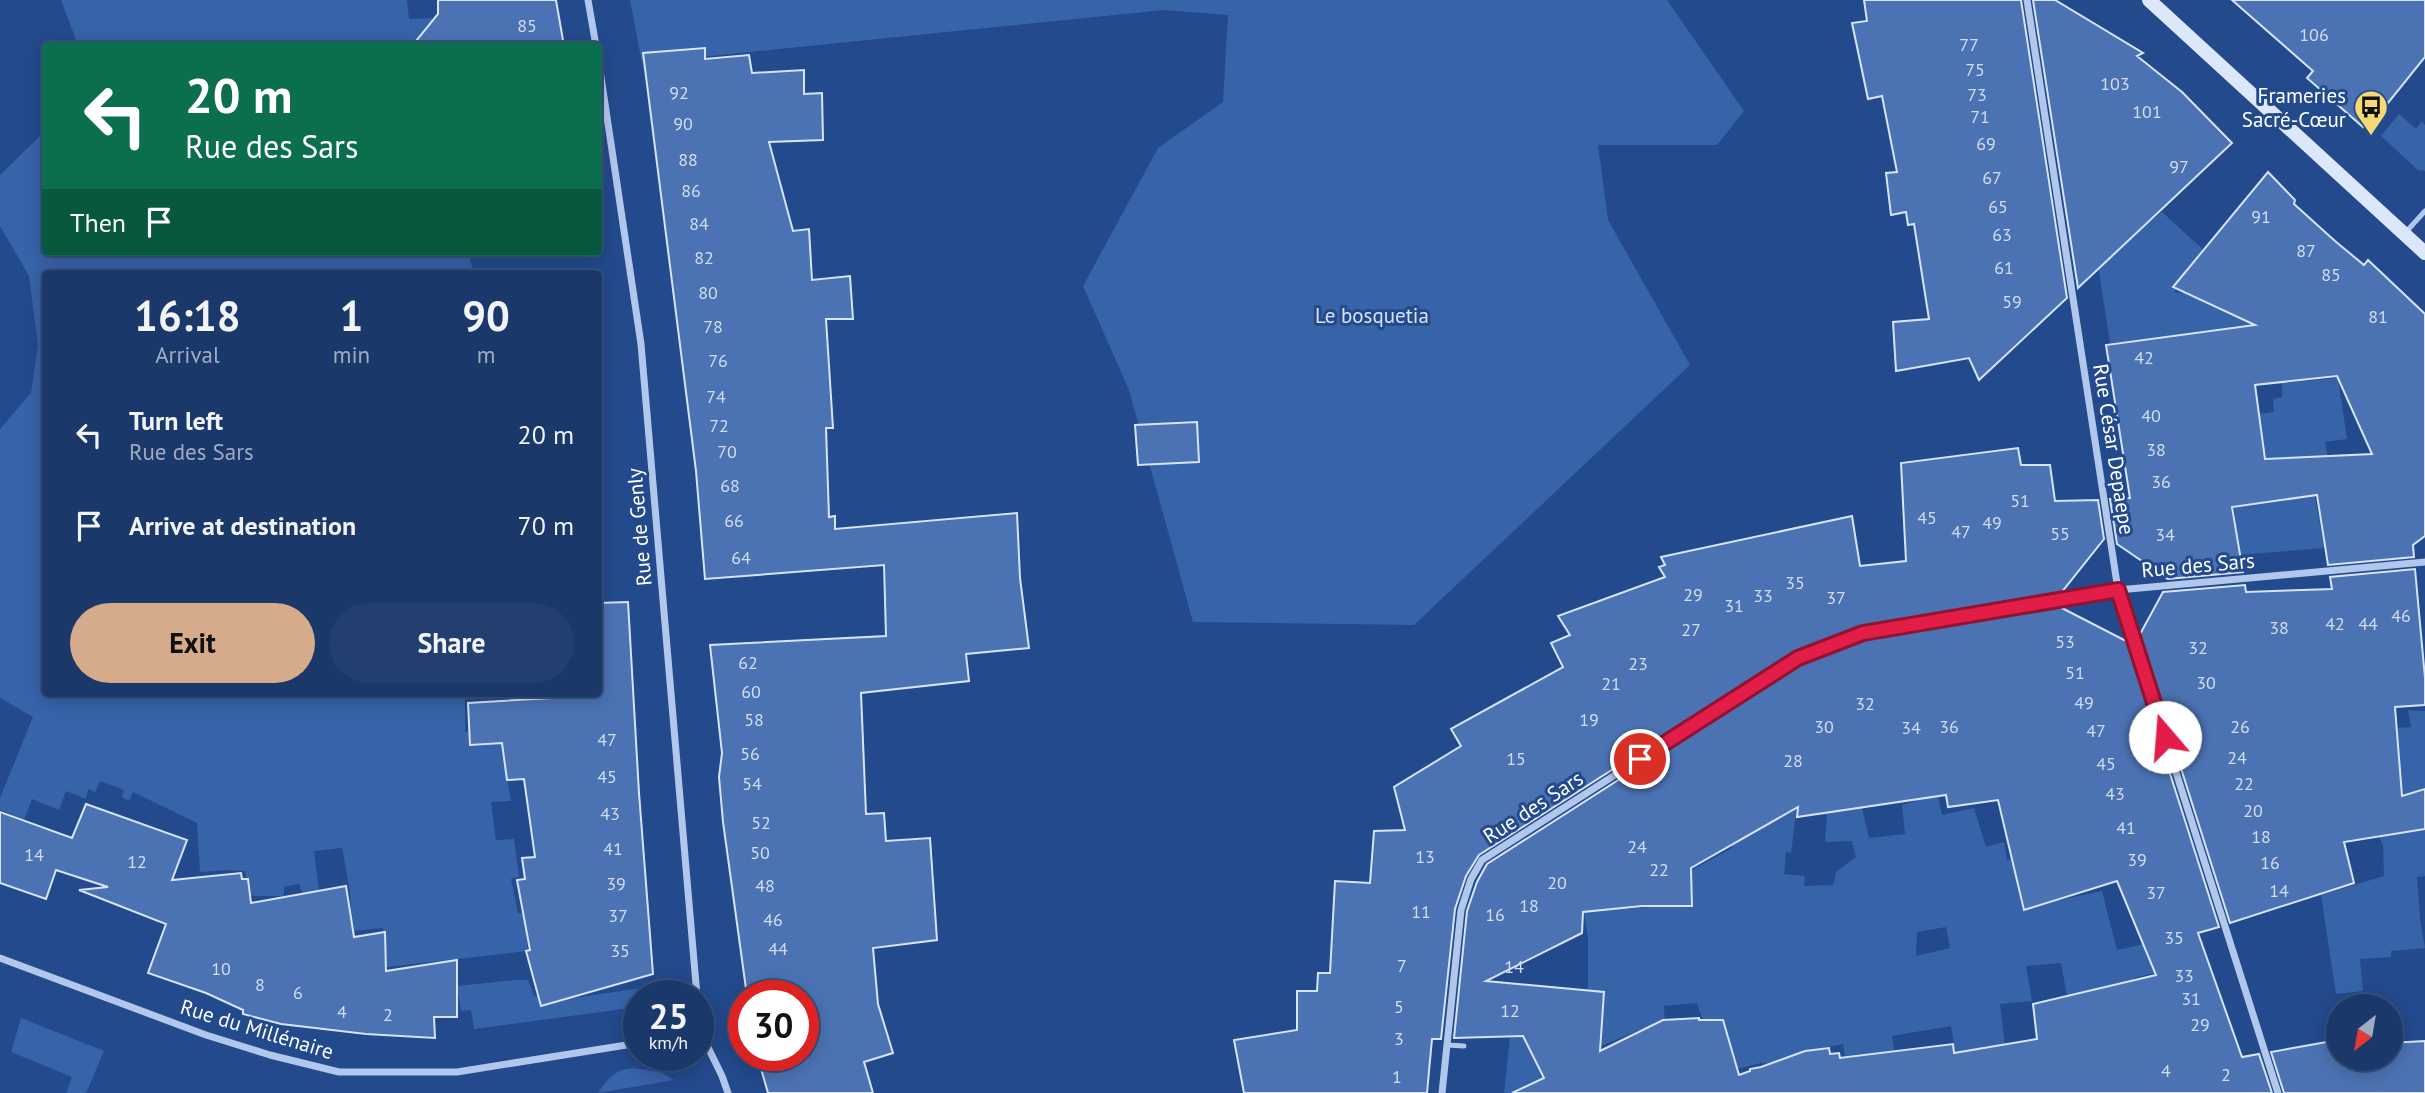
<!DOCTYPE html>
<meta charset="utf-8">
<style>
:root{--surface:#1a3869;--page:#233f6f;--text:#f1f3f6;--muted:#9facc0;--line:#38527d;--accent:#d6ab8b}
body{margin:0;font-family:"PT Sans",sans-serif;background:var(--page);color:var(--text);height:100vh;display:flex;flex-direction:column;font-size:26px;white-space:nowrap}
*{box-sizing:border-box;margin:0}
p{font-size:23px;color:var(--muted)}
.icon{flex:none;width:38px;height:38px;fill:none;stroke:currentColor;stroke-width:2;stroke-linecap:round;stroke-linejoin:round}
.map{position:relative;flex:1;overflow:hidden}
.drawer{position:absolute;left:42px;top:270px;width:560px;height:427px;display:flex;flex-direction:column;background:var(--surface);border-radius:7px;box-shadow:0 4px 18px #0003,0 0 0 2px var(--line)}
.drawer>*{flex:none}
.banner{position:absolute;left:42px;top:42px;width:560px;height:214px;border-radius:7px;box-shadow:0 4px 18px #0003,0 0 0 2px var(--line);background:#0b6e4f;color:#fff;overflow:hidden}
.needle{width:46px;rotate:211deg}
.fabs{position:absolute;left:2326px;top:994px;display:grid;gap:14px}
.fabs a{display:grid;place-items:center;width:77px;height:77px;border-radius:50%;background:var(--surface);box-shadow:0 4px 18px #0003,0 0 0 2px var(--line);font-size:35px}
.speed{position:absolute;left:623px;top:980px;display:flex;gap:14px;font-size:35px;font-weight:700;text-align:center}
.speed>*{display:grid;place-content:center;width:91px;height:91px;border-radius:50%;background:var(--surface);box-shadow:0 4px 18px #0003,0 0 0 2px var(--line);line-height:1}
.speed small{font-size:18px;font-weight:400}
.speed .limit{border:10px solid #d22;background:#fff;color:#111}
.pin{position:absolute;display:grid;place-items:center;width:60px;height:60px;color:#fff;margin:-30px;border:4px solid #fff;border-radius:50%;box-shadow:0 2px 7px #0007}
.me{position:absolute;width:77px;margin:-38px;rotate:342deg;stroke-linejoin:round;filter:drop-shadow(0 0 5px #0008)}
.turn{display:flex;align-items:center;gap:24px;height:147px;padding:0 28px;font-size:32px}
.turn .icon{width:91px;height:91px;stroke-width:2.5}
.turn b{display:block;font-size:49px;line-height:60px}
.then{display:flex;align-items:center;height:66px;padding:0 28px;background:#0003;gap:14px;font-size:26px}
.eta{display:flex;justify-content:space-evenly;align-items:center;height:119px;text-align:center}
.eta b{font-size:42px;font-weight:600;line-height:49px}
.cta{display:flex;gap:14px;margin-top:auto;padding:14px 28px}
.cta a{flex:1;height:80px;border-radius:42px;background:var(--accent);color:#111;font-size:28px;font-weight:600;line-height:80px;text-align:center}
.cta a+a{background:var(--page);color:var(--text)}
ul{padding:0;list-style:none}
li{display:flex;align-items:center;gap:21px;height:91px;padding:0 28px}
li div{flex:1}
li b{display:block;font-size:26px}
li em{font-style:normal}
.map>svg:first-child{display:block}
.green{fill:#3763a9;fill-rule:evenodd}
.building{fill:#4b73b3;stroke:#d6e3f8;stroke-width:2;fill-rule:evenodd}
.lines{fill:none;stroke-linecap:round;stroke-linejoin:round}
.lane{stroke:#b1c7eb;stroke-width:5}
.street{stroke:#b1c7eb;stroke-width:7}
.secondary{stroke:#dce7f9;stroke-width:14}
.route-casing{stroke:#92132f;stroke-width:18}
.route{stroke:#e11d48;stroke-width:12}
.labels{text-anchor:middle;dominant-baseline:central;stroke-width:6;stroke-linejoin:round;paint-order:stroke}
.number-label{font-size:18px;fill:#d2dcec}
.poi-label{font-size:21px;fill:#fff;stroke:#234a8c;text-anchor:end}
.park-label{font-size:21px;fill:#d6e3f8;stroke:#234a8c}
.street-label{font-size:21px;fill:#fff;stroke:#234a8c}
</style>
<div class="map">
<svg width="2425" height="1093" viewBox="0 0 2425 1093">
<rect width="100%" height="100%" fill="#234a8c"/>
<path class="green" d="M61,0h346l2,19 23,-1 4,27h-358z
M630,0h1037l77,111 -27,34h-119l10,75 82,145 -276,260 -221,-3 -64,-232 -46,-104 75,-138 65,-46 5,-87 -64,-5 -522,53z
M2399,114l17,15 6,-8 3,4v46l-7,-1 -37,-34z
M45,131l1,121h423l4,21h-427v420h458l-39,2v37l41,-3 -1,37 6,35 -20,1 5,38 18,-1 5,38 -8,2 7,34h6l4,38 -141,16 -4,-39 -31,3 -2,-39 -8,-44 -28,3 6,47 -15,1 -6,-15 -15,3v9h-35l-4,-25 -17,-1 -28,2 -3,-49 -64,-31 -4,9 -7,-4 2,-7 -24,-9 -5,11 -7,-3 -2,10 -20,-8 -7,19 -27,-11 -8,21 -24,-10v-12l33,-81 -33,-19v-269l31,-36 7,-48 -9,-69 -29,-50v-51z
M2162,212l45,41 -33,39 90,7 9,51 9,33 56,-5 9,61 -22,3 6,30 -19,6 12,70 -85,7 -5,-48 53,-8 -2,-18 -26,4 -2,-71 17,-2 -1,-13 9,-2v-14l-45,4 -28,-55 -99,11 -12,-78z
M2408,710l17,1v96l-17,1 -41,-64 31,-4v-12l13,-1z
M1934,777l8,38 32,-7 12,39 18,-5 3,18 20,-6 23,8 10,38 42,-9 15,59 27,-6 10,29 -20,5 6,20 -72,4 -7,-39 -35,3 6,35 -32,3 5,42 -50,7 -4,-27 -59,10 3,19 -48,15 -4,-26 -40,9 3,13 -45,-3 -41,10 -23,-70 -33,3 1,19 -21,3 -45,19 5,-43 -16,-8v-58l-5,-33 45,-7v11l35,-4 25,-33 44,-24 -1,-23 68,-36 -8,64 -5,-1 -2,22 21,2 -1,10 29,-1 3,-13 20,-15 -4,-16 -27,1 2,-27 -17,-2 48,-22 11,47 36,-4 -3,-29 14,-4 -3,-21zM1946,927l4,21 -34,8 1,-24z
M2409,827l1,5 15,-2v46l-8,1 3,41 5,30 -34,3v6l-31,2 3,32 -27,3 -15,-99 63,-19 -1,-31 -5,-11z
M516,980h12l6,16 13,-3 1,9 106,-16 -5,10h-10v7l-16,6 -149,20 -3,-19 -10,1 -4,-25z
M21,1018l83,33 -18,42h-20l6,-16 -61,-25z
M1510,1037l22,2 4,23 12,31h-44z
M633,1068l27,4 14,8 -76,13c10,-14 16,-23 35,-25z"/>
<path class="building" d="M438,0h118l8,46h-152l26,-32z
M1864,0h157l46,298 -88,82 -10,-22 -73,13 -3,-49 36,-3 -15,-95 -6,1 -2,-13 -15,3 -5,-42 11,-1 -15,-76 -14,3 -16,-76 15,-2z
M2033,0h22l88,53 -6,3 45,36 50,51 -154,145z
M2232,0h193v57l-37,46 -2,-2 -23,26 -56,-49 6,-7z
M705,48v11l44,-4 3,18 52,-3v24l18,-1 1,47 -54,2 24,89 16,-2 3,51 38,-4 3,43h-27l7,109h-7l3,89 6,-1v13l182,-16 3,65 9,70 -63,6 3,27 -108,12 5,121 18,-1 2,28 44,-3 7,102 -64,8 5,56 15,49 -29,9 9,31h-105l-11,-38h46v-59h-56l-24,-174 -4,-45 3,-24 -12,-108 176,-9 -2,-71 -179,14 -9,-108 -53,-418z
M2268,172l27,28 -1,4 41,37 29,24 4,-5 57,54v222l-12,9 1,12 -86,8 -11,-70 -85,12 11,65 -75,7 -51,-35 -7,-45 20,-1 -24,-153 149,-20 -82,-38zM2337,376l35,78 -107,5 -10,-74z
M1197,422l2,40 -61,3 -3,-40z
M2018,448l3,17h29l5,36 43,-1 6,39 -43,54 -199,34 -66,25 -317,203 -13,21 -11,33 -14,130h-9l-5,54h-183l-10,-53 63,-10v-39h20l1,-18h12l5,-92 35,2 4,-52 31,-1 -11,-43 67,-41 -10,-17 112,-62 -12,-24 19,-8 -12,-19 107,-39 -6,-10 6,-2 -4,-8 191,-41 8,50 46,-5 -5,-98z
M2415,569l10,109v27l-30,2 7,89 23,-7v40l-81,13 10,41 -124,40 -91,-287 24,-44 82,-7 1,7 86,-3 -2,-12z
M628,602l11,191 14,181 -112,32 -15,-55 4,-1 -13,-70 8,-1 -3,-21 13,-1 -11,-78 -17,1 -5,-37 -32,2 -2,-42 83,-5 -2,-5h49v-90z
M2058,606l70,36 91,285 -21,6 44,124 17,-3 13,39h-760l32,-15 -21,-42 -69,2 13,-127 10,-29 10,-18 314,-201 64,-24zM1946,795l2,12 50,-7 26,110 93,-29 39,94 -123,29 4,35 -83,14 -1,-9 -113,14 -1,-5 -9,1 -1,-6 -24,3 -44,16 -11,2v2l-11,4 -16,-55h-24v-2l-36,2 -63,31 4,-59 -118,-11 96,-48 1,-21 59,-6h50l-1,-38 107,-61 -1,10z
M86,804l101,36 -15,40 69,-7 1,6h6l3,24 95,-17 8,51 31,-5 1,39 71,-11v57h-23l1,21 -69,-4 -85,-10 -38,-10v-4l-37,-17 -58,-20 18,-49 -87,-34 29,-3 -52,-17 -10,29 -46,-16v-71l72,26z
M2338,1040v19h52v-16l35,-2v52h-141l-13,-41z"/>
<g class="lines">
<path class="lane" d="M2406,232l19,-21
M1447,1045l17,1"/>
<path class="street" d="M588,0l8,46
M2027,0l91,590 160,503
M598,57l43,287 56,652
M0,958l206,77 64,20 69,17h118l182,-29
M698,1005l3,28 21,43 6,17
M1442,1093l19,-183 10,-31 11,-19 316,-202 65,-25 255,-43 307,-28"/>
<path class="secondary" d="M2149,0l276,253"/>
</g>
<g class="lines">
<g class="route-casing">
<path id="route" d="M1640,759l158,-101 65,-25 255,-43 47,147"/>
</g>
<use href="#route" class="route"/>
</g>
<defs>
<g id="bus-pin" transform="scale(1.75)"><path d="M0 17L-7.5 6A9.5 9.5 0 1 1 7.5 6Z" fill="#f6d974" stroke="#234a8c"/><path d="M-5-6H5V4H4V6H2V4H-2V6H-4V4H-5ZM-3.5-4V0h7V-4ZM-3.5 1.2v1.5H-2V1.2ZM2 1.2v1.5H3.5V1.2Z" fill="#111"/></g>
</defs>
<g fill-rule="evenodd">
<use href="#bus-pin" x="2371" y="107"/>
</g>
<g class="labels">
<g class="number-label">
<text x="527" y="25">85</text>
<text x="2314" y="34">106</text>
<text x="1969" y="44">77</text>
<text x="1975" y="69">75</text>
<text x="2115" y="83">103</text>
<text x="679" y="92">92</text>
<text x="1977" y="94">73</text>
<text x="2147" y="111">101</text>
<text x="1980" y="116">71</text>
<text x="683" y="123">90</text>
<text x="1986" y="143">69</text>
<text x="688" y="159">88</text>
<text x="2179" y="166">97</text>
<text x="1992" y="177">67</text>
<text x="691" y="190">86</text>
<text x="1998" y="206">65</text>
<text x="2261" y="216">91</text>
<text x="699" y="223">84</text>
<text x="2002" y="234">63</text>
<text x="2306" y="250">87</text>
<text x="704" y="257">82</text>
<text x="2004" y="267">61</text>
<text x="2331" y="274">85</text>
<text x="708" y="292">80</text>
<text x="2012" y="301">59</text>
<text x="2378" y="316">81</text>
<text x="713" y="326">78</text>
<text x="2144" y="357">42</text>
<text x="718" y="360">76</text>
<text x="716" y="396">74</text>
<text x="2151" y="415">40</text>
<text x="719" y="425">72</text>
<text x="2156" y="449">38</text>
<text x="727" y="451">70</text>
<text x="2161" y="481">36</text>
<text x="730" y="485">68</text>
<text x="2020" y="500">51</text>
<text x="1927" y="517">45</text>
<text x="734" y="520">66</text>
<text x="1992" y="522">49</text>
<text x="1961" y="531">47</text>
<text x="2060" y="533">55</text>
<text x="2165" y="534">34</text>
<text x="741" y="557">64</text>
<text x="1795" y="582">35</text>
<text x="1693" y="594">29</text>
<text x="1763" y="595">33</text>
<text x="1836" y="597">37</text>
<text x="1734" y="605">31</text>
<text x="2401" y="615">46</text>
<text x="2335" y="623">42</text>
<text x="2368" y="623">44</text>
<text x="2279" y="627">38</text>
<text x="1691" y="629">27</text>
<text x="2065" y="641">53</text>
<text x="2198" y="647">32</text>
<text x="748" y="662">62</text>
<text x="1638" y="663">23</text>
<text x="2075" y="672">51</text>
<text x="2206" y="682">30</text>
<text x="1611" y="683">21</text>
<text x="751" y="691">60</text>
<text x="2084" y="702">49</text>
<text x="1865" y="703">32</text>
<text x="754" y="719">58</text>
<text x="1589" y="719">19</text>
<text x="1824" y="726">30</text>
<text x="1949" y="726">36</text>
<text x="2240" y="726">26</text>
<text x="1911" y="727">34</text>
<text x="2096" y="730">47</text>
<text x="607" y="739">47</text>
<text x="750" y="753">56</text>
<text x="2237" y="757">24</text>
<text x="1516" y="758">15</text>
<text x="1793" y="760">28</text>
<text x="2106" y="763">45</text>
<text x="607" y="776">45</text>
<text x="752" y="783">54</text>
<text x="2244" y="783">22</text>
<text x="2115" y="793">43</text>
<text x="2253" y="810">20</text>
<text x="610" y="813">43</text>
<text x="761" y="822">52</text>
<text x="2126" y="827">41</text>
<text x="2261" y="836">18</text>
<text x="1637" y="846">24</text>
<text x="613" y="848">41</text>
<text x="760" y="852">50</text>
<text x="34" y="854">14</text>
<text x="1425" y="856">13</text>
<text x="2137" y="859">39</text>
<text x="137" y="861">12</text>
<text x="2270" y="862">16</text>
<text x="1659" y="869">22</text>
<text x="1557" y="882">20</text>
<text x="616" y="883">39</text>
<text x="765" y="885">48</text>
<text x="2279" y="890">14</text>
<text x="2156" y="892">37</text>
<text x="1529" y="905">18</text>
<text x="1421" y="911">11</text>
<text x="1495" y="914">16</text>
<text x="618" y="915">37</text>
<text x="773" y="919">46</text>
<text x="2174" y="937">35</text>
<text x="778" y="948">44</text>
<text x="620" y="950">35</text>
<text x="1402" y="965">7</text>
<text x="1514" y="966">14</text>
<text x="221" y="968">10</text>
<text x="2184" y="975">33</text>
<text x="260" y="984">8</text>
<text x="298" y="992">6</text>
<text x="2191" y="998">31</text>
<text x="1399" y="1006">5</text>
<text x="1510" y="1010">12</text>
<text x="342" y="1011">4</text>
<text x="388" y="1014">2</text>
<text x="2200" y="1024">29</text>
<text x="1399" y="1038">3</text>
<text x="2166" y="1070">4</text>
<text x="2226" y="1074">2</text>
<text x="1397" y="1076">1</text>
</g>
<g class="poi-label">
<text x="2346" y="95">Frameries<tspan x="2346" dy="24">Sacré-Cœur</tspan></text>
</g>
<g class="park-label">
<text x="1372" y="315">Le bosquetia</text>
</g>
<g class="street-label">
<text transform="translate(2114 449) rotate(81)">Rue César Depaepe</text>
<text transform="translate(639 527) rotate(-95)">Rue de Genly</text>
<text transform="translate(2198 565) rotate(-5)">Rue des Sars</text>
<text transform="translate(1533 807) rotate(-33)">Rue des Sars</text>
<text transform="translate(257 1029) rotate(17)">Rue du Millénaire</text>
</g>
</g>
</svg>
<div class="fabs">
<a><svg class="needle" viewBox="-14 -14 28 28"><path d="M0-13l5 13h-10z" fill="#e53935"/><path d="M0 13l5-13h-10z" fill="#9facc0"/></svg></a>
</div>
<div class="speed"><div>25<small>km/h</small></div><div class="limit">30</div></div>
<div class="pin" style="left:1640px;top:759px;background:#d93025"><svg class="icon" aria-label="arrive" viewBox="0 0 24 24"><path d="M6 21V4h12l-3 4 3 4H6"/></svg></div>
<svg class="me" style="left:2165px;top:737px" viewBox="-20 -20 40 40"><circle r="19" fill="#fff"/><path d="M0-13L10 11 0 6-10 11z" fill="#e11d48"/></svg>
<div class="banner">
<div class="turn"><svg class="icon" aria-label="left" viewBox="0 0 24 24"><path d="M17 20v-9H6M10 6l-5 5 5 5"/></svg><div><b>20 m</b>Rue des Sars</div></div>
<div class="then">Then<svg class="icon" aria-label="arrive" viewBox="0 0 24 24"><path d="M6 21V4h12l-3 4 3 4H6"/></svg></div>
</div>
<section class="drawer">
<div class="eta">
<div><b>16:18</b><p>Arrival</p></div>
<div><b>1</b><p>min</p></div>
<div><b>90</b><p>m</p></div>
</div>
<ul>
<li><svg class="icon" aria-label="left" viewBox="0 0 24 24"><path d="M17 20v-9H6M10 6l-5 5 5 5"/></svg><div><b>Turn left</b><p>Rue des Sars</p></div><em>20 m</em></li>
<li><svg class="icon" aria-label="arrive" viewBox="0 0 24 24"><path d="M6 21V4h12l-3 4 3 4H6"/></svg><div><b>Arrive at destination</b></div><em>70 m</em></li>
</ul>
<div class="cta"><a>Exit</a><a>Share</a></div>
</section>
</div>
